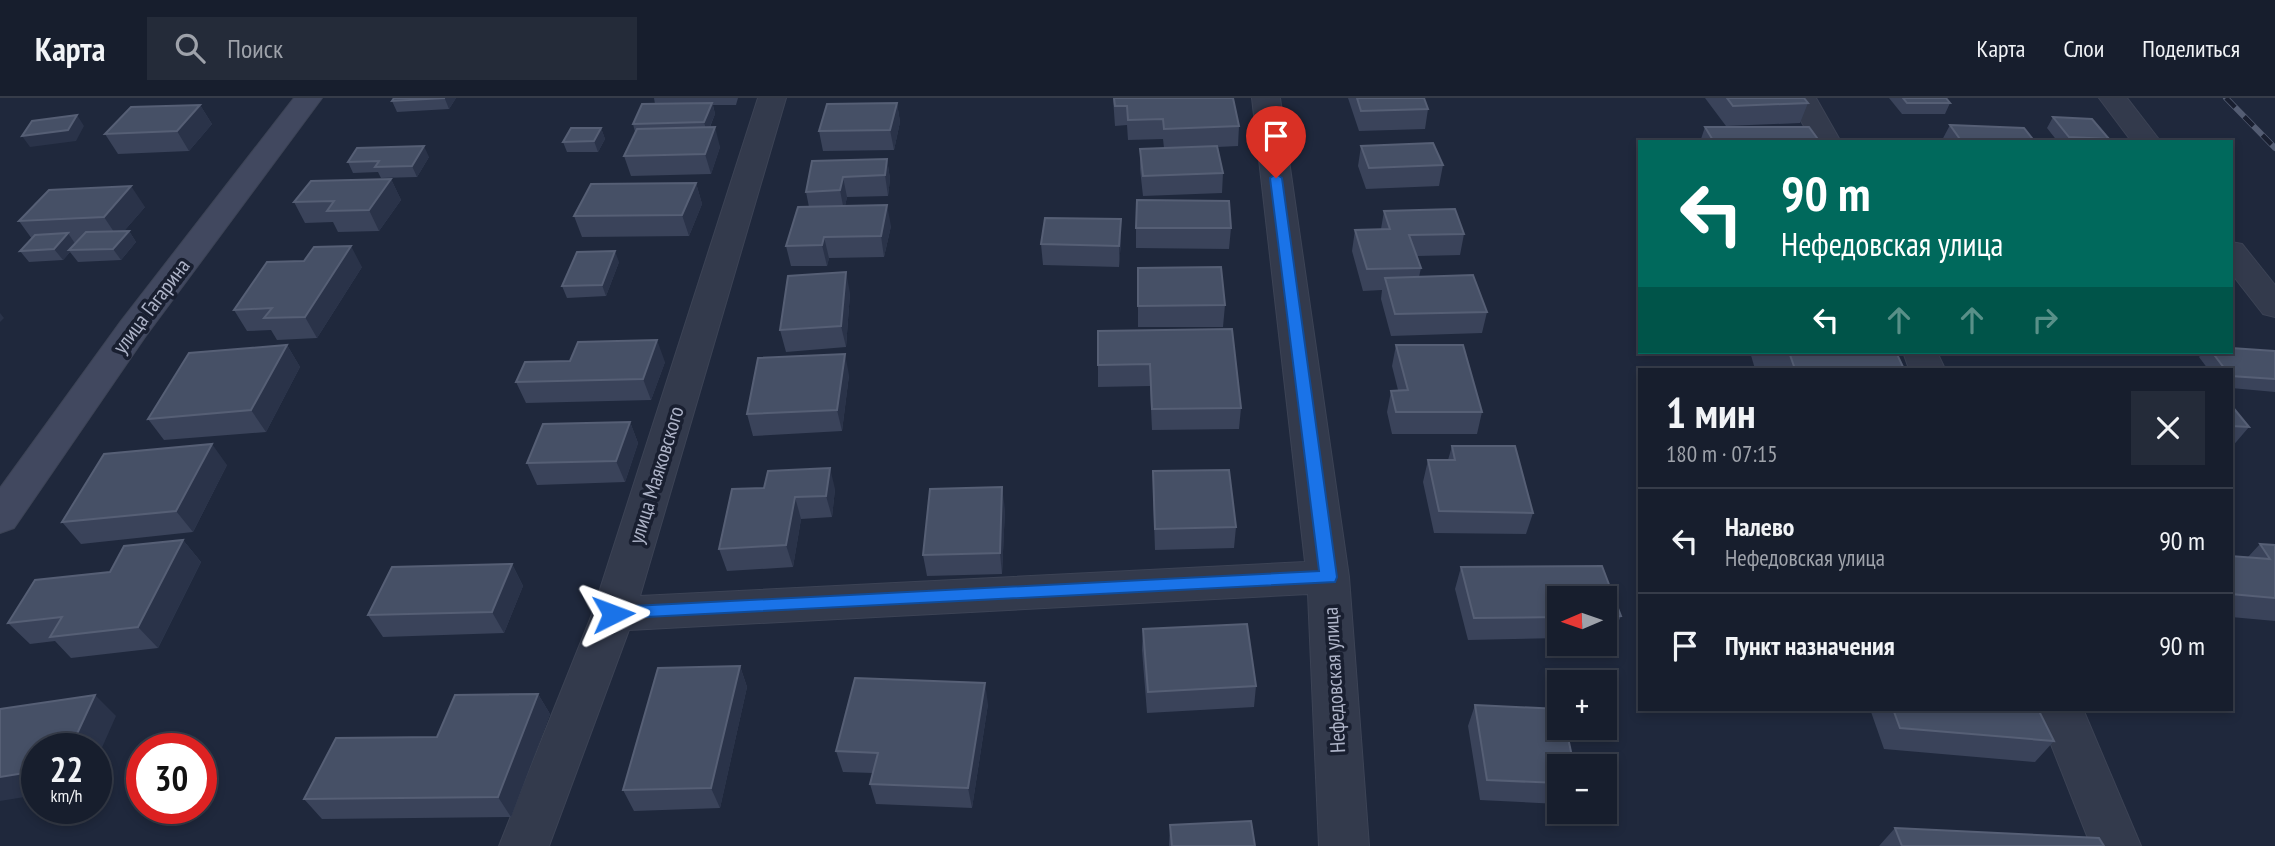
<!DOCTYPE html>
<html lang="ru">
<meta charset="utf-8">
<style>
:root{--surface:#171e2d;--page:#242b39;--text:#f1f3f6;--muted:#9ea2aa;--line:#363c49}
body{margin:0;font-family:"PT Sans Narrow",sans-serif;background:var(--page);color:var(--text);height:100vh;display:flex;flex-direction:column;font-size:26px;white-space:nowrap}
*{box-sizing:border-box;margin:0}
p{font-size:23px;color:var(--muted)}
.icon{flex:none;width:38px;height:38px;fill:none;stroke:currentColor;stroke-width:2;stroke-linecap:round;stroke-linejoin:round}
.map{position:relative;flex:1;overflow:hidden}
.sheet{position:absolute;left:1638px;top:270px;width:595px;height:343px;display:flex;flex-direction:column;background:var(--surface);border-radius:0px;box-shadow:0 4px 10px #0003,0 0 0 2px var(--line)}
.sheet>*{flex:none}
.banner{position:absolute;left:1638px;top:42px;width:595px;height:214px;border-radius:0px;box-shadow:0 4px 10px #0003,0 0 0 2px var(--line);background:#00695c;color:#fff;overflow:hidden}
.needle{width:46px;rotate:268deg}
.buttons{position:absolute;left:1547px;top:488px;display:grid;gap:14px}
.buttons a{display:grid;place-items:center;width:70px;height:70px;border-radius:0px;background:var(--surface);box-shadow:0 4px 10px #0003,0 0 0 2px var(--line);font-size:35px}
.speed{position:absolute;left:21px;top:635px;display:flex;gap:14px;font-size:35px;font-weight:700;text-align:center}
.speed>*{display:grid;place-content:center;width:91px;height:91px;border-radius:50%;background:var(--surface);box-shadow:0 4px 10px #0003,0 0 0 2px var(--line);line-height:1}
.speed small{font-size:18px;font-weight:400}
.speed .limit{border:10px solid #d22;background:#fff;color:#111}
.pin{position:absolute;display:grid;place-items:center;width:60px;height:60px;color:#fff;margin:-72px -30px;border-radius:50% 50% 50% 0;rotate:-45deg;box-shadow:0 0 7px #0007}
.pin .icon{rotate:45deg}
.me{position:absolute;width:77px;margin:-38px;rotate:87deg;stroke-linejoin:round;filter:drop-shadow(0 0 5px #0008)}
.turn{display:flex;align-items:center;gap:24px;height:147px;padding:0 28px;font-size:32px}
.turn .icon{width:91px;height:91px;stroke-width:2.5}
.turn b{display:block;font-size:49px;line-height:60px}
.lanes{display:flex;align-items:center;height:66px;padding:0 28px;background:#0003;justify-content:center;gap:35px;direction:ltr}
.lanes .off{opacity:.35}
.round{display:grid;place-items:center;flex:none;width:74px;height:74px;border-radius:0px;background:var(--page)}
.head{display:flex;align-items:center;justify-content:space-between;height:119px;padding:0 28px}
h1{font-size:42px;font-weight:700;line-height:52px}
ul{padding:0;list-style:none}
li{display:flex;align-items:center;gap:21px;height:105px;padding:0 28px;border-top:2px solid var(--line)}
li div{flex:1}
li b{display:block;font-size:26px}
li em{font-style:normal}
header{display:flex;align-items:center;gap:42px;box-sizing:border-box;height:98px;padding:0 35px;background:var(--surface);border-bottom:2px solid var(--line)}
header strong{font-size:33px}
nav{display:flex;gap:38px;margin-inline-start:auto;font-size:24px}
.search{width:490px;height:63px;background:var(--page);display:flex;align-items:center;gap:18px;box-sizing:border-box;padding:0 24px;border-radius:0px;color:var(--muted);font-size:26px}
.map>svg:first-child{display:block}
.lines{fill:none;stroke-linecap:round;stroke-linejoin:round}
.minor-casing{stroke:#3c4355;stroke-width:2}
.secondary-casing{stroke:#3c4355;stroke-width:2}
.minor{fill:#333a4c;fill-rule:evenodd}
.secondary{fill:#41485f;fill-rule:evenodd}
.rail-casing{stroke:#545d73;stroke-width:6}
.rail{stroke:#191f30;stroke-width:4.5;stroke-dasharray:13;stroke-linecap:butt}
.wall{fill:#3a435a}
.shaded-wall{fill:#2a3349}
.building{fill:#465066;stroke:#565f75;stroke-width:2}
.route{fill:#1a73e8;stroke:#114b97;stroke-width:2}
.labels{text-anchor:middle;dominant-baseline:central;stroke-width:7;stroke-linejoin:round;paint-order:stroke}
.street-label{font-size:21px;fill:#aeb4c8;stroke:#191f30}
</style>
<header>
<strong>Карта</strong>
<div class="search"><svg class="icon" aria-label="search" viewBox="0 0 24 24"><circle cx="10" cy="10" r="6"/><path d="M15 15l6 6"/></svg>Поиск</div>
<nav><a>Карта</a><a>Слои</a><a>Поделиться</a></nav>
</header>
<div class="map">
<svg width="2275" height="748" viewBox="0 0 2275 748">
<rect width="100%" height="100%" fill="#1f283c"/>
<g class="lines">
<g class="minor-casing">
<path id="minor" d="M758,0h28l-146,498 665,-34 -53,-464h28l69,479 20,269h-50l-11,-252 -679,36 -80,216h-50l93,-232z
M1788,0h28l25,44h-28z
M2099,0h28l34,44h-29z
M2231,144l11,2 33,41v32l-12,-3 -32,-41z
M1903,254h34l8,17h-36z
M2037,611h46l58,137h-50z"/>
</g>
<g class="secondary-casing">
<path id="secondary" d="M294,0h28l-177,239 -131,191 -14,5v-45l121,-167z"/>
</g>
<use href="#minor" class="minor"/>
<use href="#secondary" class="secondary"/>
<g class="rail-casing">
<path id="rail" d="M2226,0l49,50"/>
</g>
<use href="#rail" class="rail"/>
</g>
<path class="wall" d="M394,0h62l-7,11 -52,3 -5,-11z
M654,0h84l-2,7h-23l2,9 -5,13 10,20 -9,27 -80,2 -7,-20 11,-24 -2,-8 22,-20z
M1113,0h120l6,28 -1,20 -21,1 6,26 -1,20 -79,3 -3,-27v-20l24,-1 -1,-9 -35,1 -1,-15 -12,1z
M1348,0h76l4,11 -3,20 -66,2z
M1705,0h99l4,5 -8,20 -74,3z
M1889,0h57l4,5 -5,11h-43z
M897,5l3,19 -6,28 -71,1 -4,-20z
M200,7l12,19 -23,27 -71,3 -13,-20z
M2053,19l56,22 -2,3h-49l-11,-14z
M1950,27l85,17h-94z
M1705,29l115,15h-120z
M601,30l4,11 -7,13h-31l-4,-10z
M1361,48l82,19 -4,21 -73,3 -8,-23z
M429,59l-12,20 -36,1 -3,-6 -25,1 -5,-11z
M887,61l3,20 -2,17 -41,1 -2,9 46,20 -7,31 -55,1 -2,8h-36l-5,-20 23,-39 -3,-15z
M391,81l10,21 -22,31 -41,1 -5,-10 -28,1 -11,-21z
M696,85l6,21 -13,32 -107,1 -8,-21z
M145,109l-21,24h5l7,11 -15,18 -43,2 -8,-10 -7,8 -34,2 -9,-11 12,-12 -13,-18z
M1384,113l80,23 -4,21 -43,1 4,12 -2,9 68,35 -5,21 -91,3 -10,-37 1,-9 -19,1 -11,-40 3,-21 26,-1z
M1121,121v21l-2,27 -76,-2 -2,-21z
M1136,130h95l-2,21 -93,-1z
M304,163l58,6 -45,71 -40,2 -6,-10 -24,1 -13,-21z
M619,164l-13,34 -39,2 -5,-12z
M1138,170l87,37 -2,22h-85z
M850,195l-4,54 -60,5 -6,-22z
M1098,233l143,77 -2,21 -87,1 -2,-44 -52,1z
M287,247l13,22 -34,65 -102,8 -16,-21z
M1396,247l86,67 -5,22h-85l-5,-22 4,-21 7,-1 -6,-24z
M2275,253v41l-44,-4v-19h-23l-9,-12 4,-5z
M1750,254h146l8,17h-149z
M665,264l-14,38 -125,3 -10,-21z
M849,277l-7,56 -89,5 -6,-22z
M2231,307l18,22 -18,21z
M630,324l8,21 -13,39 -88,3 -10,-22z
M1452,348l81,67 -7,21 -92,-1 -11,-51 5,-22h20z
M227,367l-34,67 -112,12 -19,-22z
M1153,373l83,56 -2,21 -79,2 -2,-57z
M732,391h103l-3,28 -31,2 -8,48 -66,4 -8,-22z
M1005,411l-3,65 -75,2 -4,-21z
M183,442l18,22 -43,86 -87,10 -16,-17 -25,3 -22,-21 102,-51z
M2260,446l15,1v76l-44,-4v-61l17,1z
M512,466l11,22 -19,47 -121,4 -15,-22z
M1602,468l19,50 -10,22h-6v-40h-46v40l-91,2 -13,-51 6,-22z
M1143,531l113,57 -2,21 -107,6 -5,-63z
M740,568l7,21 -27,121 -86,3 -11,-21z
M538,596l12,20 -39,103 -189,2 -18,-20 133,-62z
M988,606l-16,104 -96,-4 -6,-20 3,-11 -30,-1 -7,-21z
M1475,607l84,61v38l-79,-4 -12,-74z
M1870,611h168l16,32 -19,21 -151,-13z
M1170,727l85,21h-86z
M1895,730l209,18h-225z"/>
<path class="shaded-wall" d="M445,0h11l-7,11 -4,-10z
M712,5l3,11 -8,19 -3,-11z
M897,5l3,19 -6,28 -4,-20z
M200,7l12,19 -23,27 -12,-20z
M77,17l7,11 -8,15 -46,6 -8,-11z
M715,29l5,20 -9,27 -6,-20z
M601,30l4,11 -7,13 -4,-11z
M424,48l5,11 -12,20 -5,-11z
M887,61l3,20 -2,17 -3,-21z
M843,79l4,20 -3,14 -4,-21z
M391,81l10,21 -22,31 -10,-21z
M696,85l6,21 -13,32 -7,-21z
M131,88l14,21 -27,31 -14,-21z
M887,107l4,21 -7,31 -3,-21z
M1121,121v21l-2,27v-21z
M129,133l7,11 -15,18 -8,-11z
M68,135l8,12 -7,5 1,2 -7,8 -9,-11z
M824,139l5,21 -2,8 -5,-21z
M351,148l11,21 -45,71 -12,-21z
M615,153l4,11 -13,34 -4,-11z
M846,174l4,21 -4,54 -5,-21z
M0,215l4,5 -4,4z
M657,242l8,22 -14,38 -8,-21z
M287,247l13,22 -34,65 -15,-22z
M845,256l4,21 -7,56 -5,-21z
M630,324l8,21 -13,39 -9,-21z
M212,346l15,21 -34,67 -17,-21z
M830,370l5,21 -3,28 -6,-21z
M1002,389l3,22 -3,65 -2,-21z
M795,399l6,22 -8,48 -7,-22z
M183,442l18,22 -43,86 -20,-21z
M512,466l11,22 -19,47 -12,-21z
M740,568l7,21 -27,121 -9,-20z
M985,585l3,21 -16,104 -4,-20z
M538,596l12,20 -39,103 -13,-20z
M95,597l21,21 -20,45v-12h-26z
M37,673v24l-37,6v-24z"/>
<path class="building" d="M394,0h51l-53,3z
M1114,0h119l6,28 -75,3 -1,-10 -35,1 -1,-14h-12z
M1357,0h67l4,11 -67,2z
M1727,0h77l4,5 -75,3z
M1903,0h43l4,5h-43z
M712,5l-8,19 -71,2 9,-20z
M897,5l-7,27 -71,1 8,-27z
M200,7l-23,26 -72,3 26,-27z
M77,17l-9,15 -46,6 10,-15z
M2053,19l39,2 17,20 -40,-2z
M1950,27l74,3 11,14h-73z
M715,29l-10,27 -81,2 13,-27z
M1705,29h104l11,15h-106z
M571,30h30l-7,13 -31,1z
M1433,45l10,22 -74,3 -8,-22z
M424,48l-12,20 -37,1 4,-6 -31,1 9,-14z
M1217,48l6,27 -80,3 -3,-27z
M887,61l-2,16 -42,2 -3,13 -34,2 6,-31z
M391,81l-22,31 -42,1 7,-10 -40,1 17,-21z
M696,85l-14,32 -108,1 17,-32z
M131,88l-27,31 -85,4 30,-31z
M1137,102l92,1 2,27h-95z
M887,107l-6,31 -57,1 -2,8 -36,1 12,-39z
M1455,111l9,25 -55,1 12,33 -54,1 -12,-39 35,-1 -6,-18z
M1045,120l76,1 -2,27 -78,-2z
M129,133l-16,18 -44,1 17,-18z
M68,135l-14,16 -34,2 15,-16z
M351,148l-46,71 -41,1 8,-10 -38,2 33,-48 37,-1 10,-14z
M615,153l-13,34 -40,1 15,-34z
M1221,169l4,38 -87,1v-38z
M846,174l-5,54 -61,4 8,-54z
M1473,177l14,37 -92,2 -10,-36z
M1232,231l9,79 -89,1 -2,-45 -52,1v-34z
M657,242l-14,39 -127,3 9,-20 45,-1 8,-19z
M287,247l-36,65 -103,9 41,-66z
M1396,247h67l19,67h-86l-5,-21 17,-1z
M2231,250l44,3v28l-44,-3v-7h-6l-13,-17h19z
M1766,254h130l8,17h-109l-5,-14 -24,-2z
M845,256l-8,56 -90,4 11,-56z
M2231,307l18,22 -18,-1z
M630,324l-14,39 -89,2 16,-39z
M212,346l-36,67 -114,11 42,-68z
M1452,348h63l18,67 -94,-2 -11,-51h27z
M830,370l-4,28 -31,1 -9,48 -67,4 13,-60 32,-1 4,-17z
M1229,372l7,57 -81,2 -2,-58z
M1002,389l-2,66 -77,2 7,-66z
M183,442l-45,87 -88,10 12,-20 -54,6 27,-43 75,-8 14,-26z
M2260,446l15,1v53l-44,-4v-38l39,3z
M512,466l-20,48 -124,3 24,-48z
M1602,468l19,50 -16,1v-19h-46v19l-85,1 -13,-51z
M1247,526l9,62 -108,6 -5,-63z
M740,568l-29,122 -88,2 35,-122z
M855,580l130,5 -17,105 -98,-4 8,-31 -42,-2z
M538,596l-40,103 -194,2 32,-61 101,-1 18,-42z
M95,597l-25,54h-33v22l-37,6v-68z
M1475,607l84,4v19h7l8,38h-15v17l-72,-3z
M1893,611h145l16,32 -154,-13z
M1251,723l4,25h-83l-2,-21z
M1895,730l204,10 5,8h-202z"/>
<path class="route" d="M1276,76l6,4 55,399 -2,5 -728,37 -3,-5 3,-5 6,-2 706,-36 -49,-393z"/>
<g class="labels">
<g class="street-label">
<text transform="translate(151 208) rotate(-53)">улица Гагарина</text>
<text transform="translate(656 377) rotate(-73)">улица Маяковского</text>
<text transform="translate(1334 582) rotate(-93)">Нефедовская улица</text>
</g>
</g>
</svg>
<div class="buttons">
<a><svg class="needle" viewBox="-14 -14 28 28"><path d="M0-13l5 13h-10z" fill="#e53935"/><path d="M0 13l5-13h-10z" fill="#9ea2aa"/></svg></a>
<a>+</a>
<a>−</a>
</div>
<div class="speed"><div>22<small>km/h</small></div><div class="limit">30</div></div>
<div class="pin" style="left:1276px;top:80px;background:#d93025"><svg class="icon" aria-label="arrive" viewBox="0 0 24 24"><path d="M6 21V4h12l-3 4 3 4H6"/></svg></div>
<svg class="me" style="left:613px;top:516px" viewBox="-20 -20 40 40"><path d="M0-17L14 15 0 8-14 15z" fill="#1a73e8" stroke="#fff" stroke-width="4"/></svg>
<div class="banner">
<div class="turn"><svg class="icon" aria-label="left" viewBox="0 0 24 24"><path d="M17 20v-9H6M10 6l-5 5 5 5"/></svg><div><b>90 m</b>Нефедовская улица</div></div>
<div class="lanes"><svg class="icon" aria-label="left" viewBox="0 0 24 24"><path d="M17 20v-9H6M10 6l-5 5 5 5"/></svg><svg class="icon off" aria-label="ahead" viewBox="0 0 24 24"><path d="M12 20V5M6 11l6-6 6 6"/></svg><svg class="icon off" aria-label="ahead" viewBox="0 0 24 24"><path d="M12 20V5M6 11l6-6 6 6"/></svg><svg class="icon off" aria-label="right" viewBox="0 0 24 24"><path d="M7 20v-9h11M14 6l5 5-5 5"/></svg></div>
</div>
<section class="sheet">
<div class="head"><div><h1>1 мин</h1><p>180 m · 07:15</p></div><a class="round"><svg class="icon" aria-label="close" viewBox="0 0 24 24"><path d="M6 6l12 12M18 6L6 18"/></svg></a></div>
<ul>
<li><svg class="icon" aria-label="left" viewBox="0 0 24 24"><path d="M17 20v-9H6M10 6l-5 5 5 5"/></svg><div><b>Налево</b><p>Нефедовская улица</p></div><em>90 m</em></li>
<li><svg class="icon" aria-label="arrive" viewBox="0 0 24 24"><path d="M6 21V4h12l-3 4 3 4H6"/></svg><div><b>Пункт назначения</b></div><em>90 m</em></li>
</ul>
</section>
</div>
